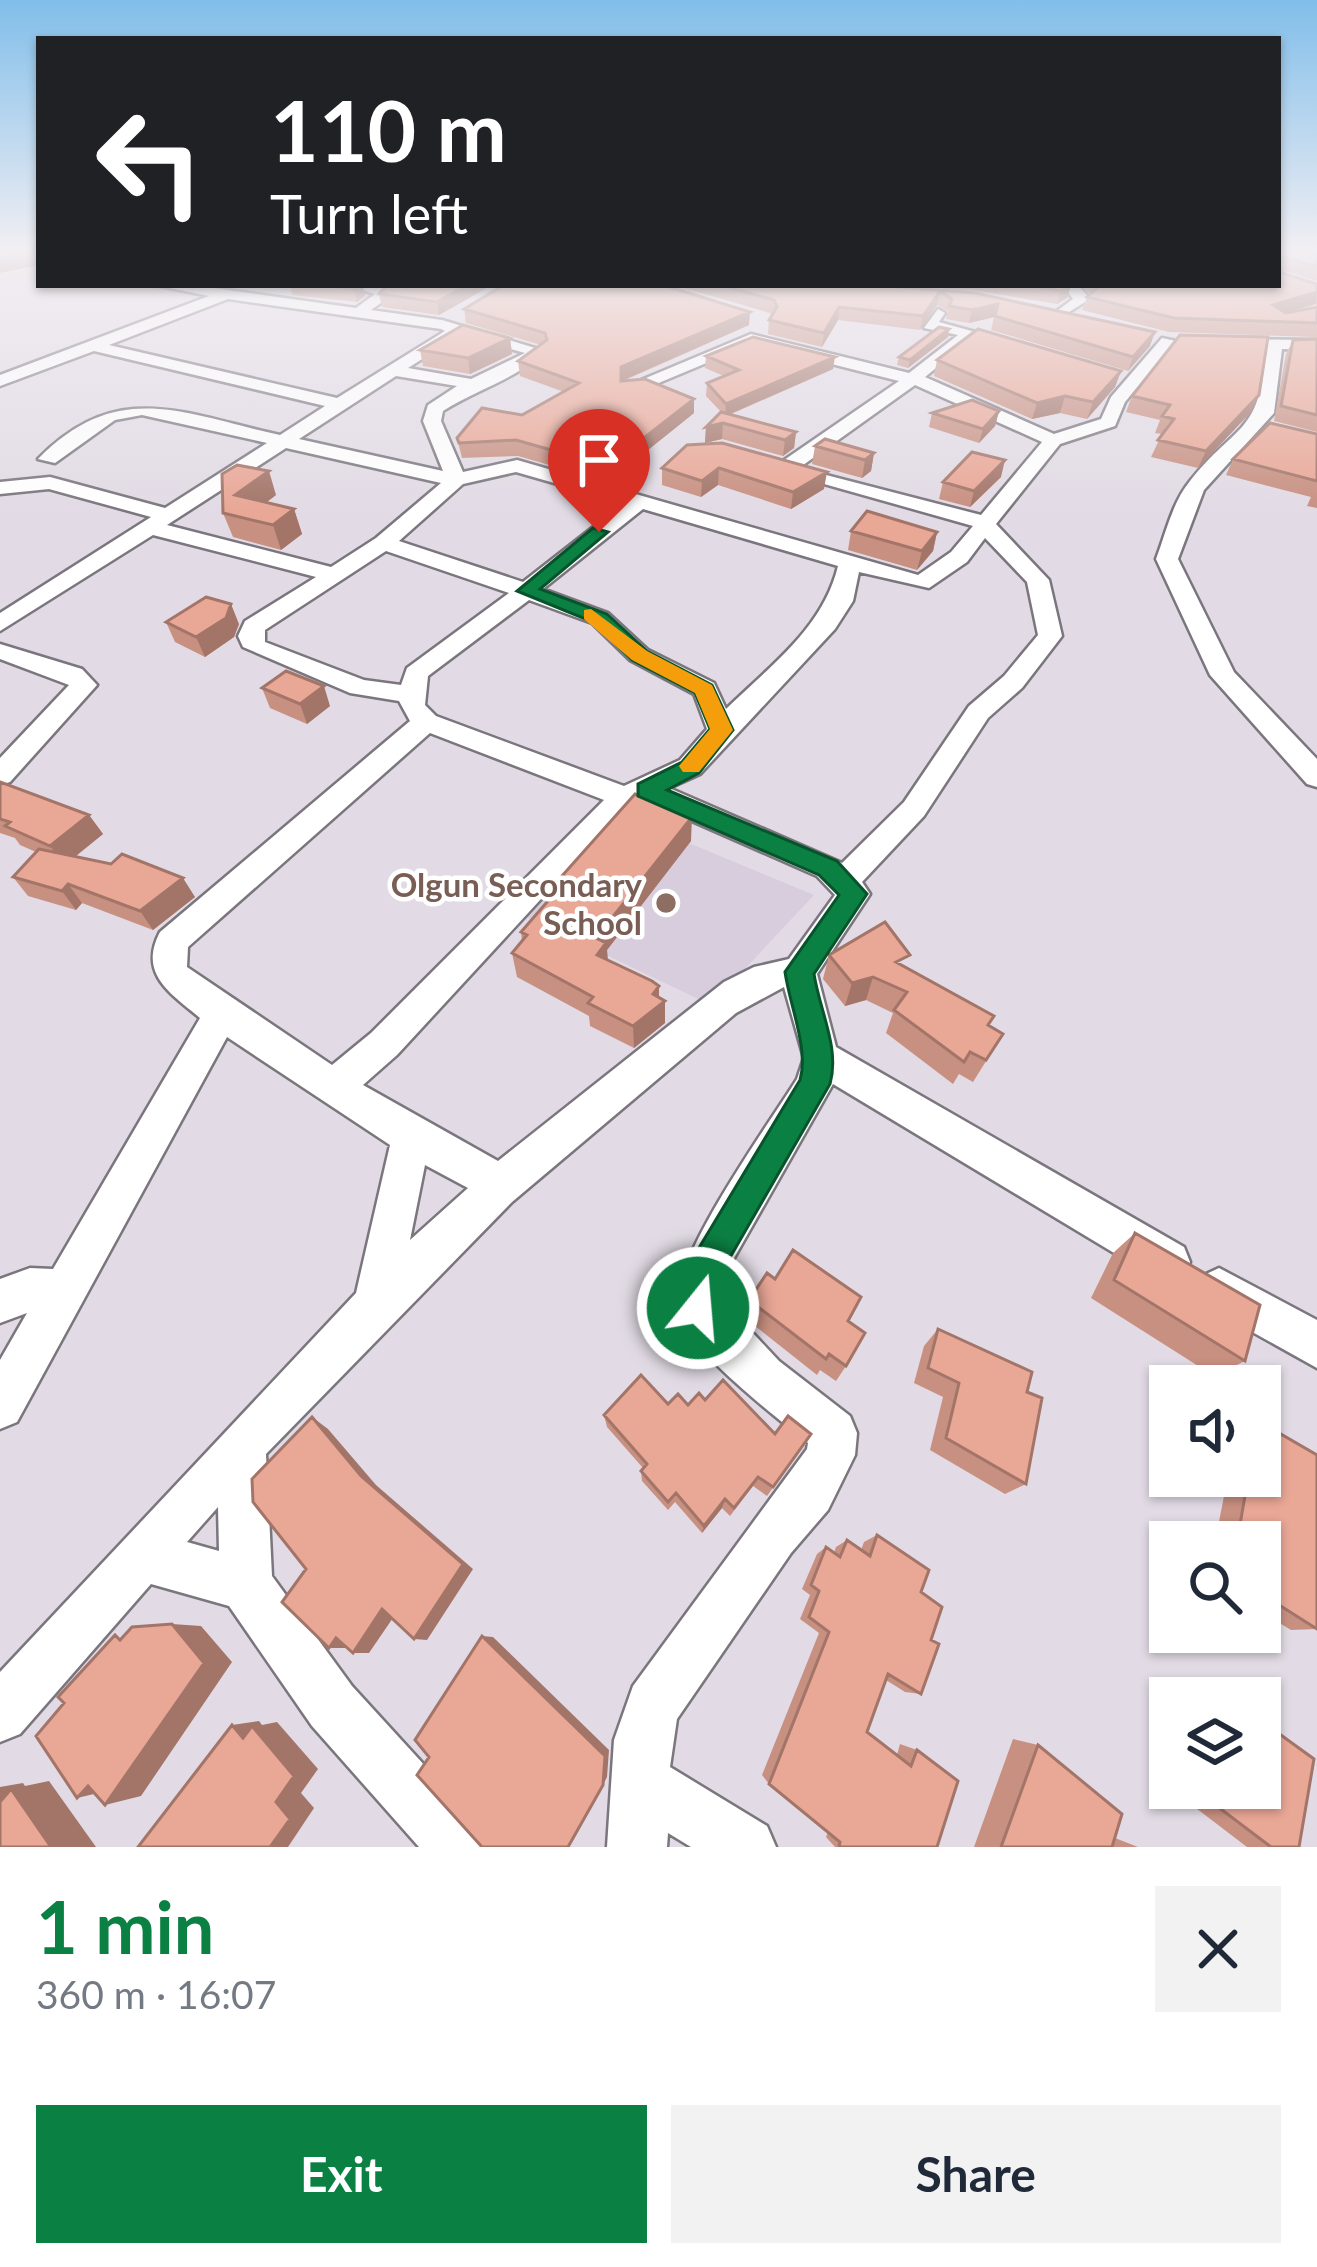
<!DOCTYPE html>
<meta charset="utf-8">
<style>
:root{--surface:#fff;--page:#f2f2f3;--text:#1f2937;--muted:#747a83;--accent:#0b8043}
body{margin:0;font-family:Lato,sans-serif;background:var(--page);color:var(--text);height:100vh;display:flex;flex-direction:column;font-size:45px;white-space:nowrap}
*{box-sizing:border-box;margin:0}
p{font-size:39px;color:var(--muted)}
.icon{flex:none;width:66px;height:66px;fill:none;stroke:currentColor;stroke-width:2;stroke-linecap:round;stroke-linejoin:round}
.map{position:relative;height:1847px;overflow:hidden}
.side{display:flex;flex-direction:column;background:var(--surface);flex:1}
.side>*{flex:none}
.top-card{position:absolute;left:36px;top:36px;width:1245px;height:252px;border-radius:0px;box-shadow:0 3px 9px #0004;background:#202124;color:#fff;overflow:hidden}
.fabs{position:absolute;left:1149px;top:1365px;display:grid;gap:24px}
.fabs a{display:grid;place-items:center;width:132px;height:132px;border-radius:0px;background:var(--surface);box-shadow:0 3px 9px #0004;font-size:60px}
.pin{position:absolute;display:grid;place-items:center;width:102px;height:102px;color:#fff;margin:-123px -51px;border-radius:50% 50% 50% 0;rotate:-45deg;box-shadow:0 0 12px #0007}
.pin .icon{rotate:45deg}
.me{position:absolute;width:132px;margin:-66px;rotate:17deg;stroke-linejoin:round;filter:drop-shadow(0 0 9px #0008)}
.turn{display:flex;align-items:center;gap:42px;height:252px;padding:0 36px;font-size:54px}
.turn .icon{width:156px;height:156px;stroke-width:2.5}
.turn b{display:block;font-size:84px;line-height:102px}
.round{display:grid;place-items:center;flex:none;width:126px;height:126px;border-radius:0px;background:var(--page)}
.head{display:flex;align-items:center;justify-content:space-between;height:204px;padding:0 36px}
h1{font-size:72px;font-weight:700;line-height:90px;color:var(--accent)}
.action{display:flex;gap:24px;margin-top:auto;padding:24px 36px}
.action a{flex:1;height:138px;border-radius:0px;background:var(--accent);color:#fff;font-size:48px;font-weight:700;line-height:138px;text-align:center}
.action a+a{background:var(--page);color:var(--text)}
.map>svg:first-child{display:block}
.built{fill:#d7cddc}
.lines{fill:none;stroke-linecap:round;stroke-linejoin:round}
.street-casing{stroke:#7b767e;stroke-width:5}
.street{fill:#fff;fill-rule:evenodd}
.wall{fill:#c89081}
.shaded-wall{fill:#a37569}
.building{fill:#e9a796;stroke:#a37569;stroke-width:3}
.route{fill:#0b8043;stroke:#07532c;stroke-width:3}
.slow{fill:#f59e0b}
.education-dot{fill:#8d6e63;stroke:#fff;stroke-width:4.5}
.labels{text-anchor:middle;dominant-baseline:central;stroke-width:9;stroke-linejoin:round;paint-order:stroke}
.education-label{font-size:33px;font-weight:bold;fill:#785e54;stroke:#fff;text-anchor:end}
</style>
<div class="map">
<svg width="1317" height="1847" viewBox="0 0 1317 1847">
<rect width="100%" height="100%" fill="#e2dbe5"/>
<path class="built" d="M619,814l195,81 -103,110 -195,-93z"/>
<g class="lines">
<g class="street-casing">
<path id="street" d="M155,285h37l164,23 19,-14 -30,-9 47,4v6l-21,15 71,10 103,31c-26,27 -70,39 -102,60l-2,10 22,51 54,-12 401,115 33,-23 22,-26 -202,-57 128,-88 -147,-37 -115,48 -15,-4 129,-54 158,39 49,-38 -34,-7 14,-19 7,4 -6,9 40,11 -54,44 129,57 47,-15 10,-22 51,-59 14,3 -51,61 -10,24 -55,18 -64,80 53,56 13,56 -40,52 -34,30 -64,98 -62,66 8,12 -53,80 19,73 348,200 6,15 -6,15 -15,6 -15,-6 -321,-193 -112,197v18l58,62 71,55 7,17 -2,22 -27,55 -37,43 -114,166 -7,48 97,59 9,21h-85l-23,-14 -1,14h-60l7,-107 19,-54 174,-237 1,-6c-32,-26 -118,-92 -130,-130 -14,-45 91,-189 119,-234l7,-21 -20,-71 -48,26 -224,189 -246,252 6,122 80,110 128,140 9,21h-70l-107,-121 -83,-120 -78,-22 -131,150 -20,8v-70l356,-379 34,-148 -163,-108 -210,385 -17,7v-69l27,-47 -27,10v-44l30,-11 23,1 147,-251c-30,-25 -62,-44 -40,-86l250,-211 -11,-20 -49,-8 -107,-46 -5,-11 7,-15 71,-44 -163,-42 -153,96v-18l151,-96 -102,-28 -49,5v-12l50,-5 115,31 102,-65 -125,-28 -27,5 -60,43 -17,-4c80,-81 145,-45 242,-24l45,-29 -231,-55 -94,35v-11l209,-79zM228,299l213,30 4,2 -108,67 -228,-53zM460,335l65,18 -54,26 -63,-11zM396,376l61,10 -29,19 -5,16 20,50 -144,-32zM915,385l127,57 -61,73 -182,-47zM286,448l155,35 -65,55 -45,29 -164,-42zM516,472l108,31 -101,79 -124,-41 64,-57zM643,509l195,57c-15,62 -67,99 -112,143l-12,-26 -66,-33 -40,-37 -65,-24zM985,538l42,44 11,53 -34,41 -35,30 -65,96 -62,61 -173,-75 31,-14 135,-145 18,-28 6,-29 70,16 38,-26zM386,551l123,42 -102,75 -6,17 -37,-5 -99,-38v-12zM529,600l63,23 38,37 64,34 13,35 -27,31 -56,26 -188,-70 -11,-11 3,-29zM430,733l174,67 -233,233 -39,32 -145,-98 1,-20zM644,800l173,76 18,19 -46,64 -35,8 -30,15 -226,179 -135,-76 34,-30 178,-193zM425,1165l43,23 -58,52zM218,1507l1,44 -32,-9z
M1063,285h15l12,14 -29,18 -7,-4 19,-14z
M1220,339l97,1v10l-35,-1 -8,64 -70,77 -26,69 56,113 83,87v28l-10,-3 -97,-109 -54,-116c10,-26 16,-56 34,-78 47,-59 70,-45 76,-133l-40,-1z
M0,644l82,25 15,16 -87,97 -10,3v-27l69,-73 -69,-26z
M1219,1268l98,52v48l-113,-63 -7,-15 7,-15z"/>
</g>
<use href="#street" class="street"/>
</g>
<path class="wall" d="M1278,253h39v28l-35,-11v3l35,11v23l-1,-3 -31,9 32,-6v30l-148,-5 -87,-22 5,-13 3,-3 -8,-9h196z
M290,285h73l2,11 -8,6 -65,-7z
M372,285h120l-53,30 -57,-8 -3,-13 6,-7z
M674,285h397l-4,13 -10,6 -84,-14 -98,-5 100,8 175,53 -22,25 -137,-41 3,-13 -25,6 -23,-4 2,-8 -11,-6 -17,25 -82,-10 -16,27 -54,-13 1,-14 4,-6z
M464,309l285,16 -126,56 71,18v14l-86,69 -90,-26 -56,2 -5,-20 65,-23 42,-23 -44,-16 -2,-15 23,-16 -75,-22z
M949,329l-1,8 -40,31 -11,-3 2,-8z
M510,338l2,16 -42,20 -47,-8 -3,-16z
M1317,339v93l-43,-11 12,-67 7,-14z
M706,356l127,13 -104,46 67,17 -2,16 -11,8 -61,-17 -17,4 1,-16 16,-14 -16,-17 1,-13 17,-7 -19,-8z
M937,360l184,11 -6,16 -28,32 -27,-6 -28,6 -98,-43z
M1132,396l120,15 -54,57 -47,-11 11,-23 -7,-1 5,-13 -34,-8z
M999,411l-4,15 -16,17 -50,-16 3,-14z
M1317,434v74l-10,-2 4,-9 -85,-22 7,-16z
M687,445l137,44 -33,20 -73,-24 -17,12 -39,-12v-17z
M815,446l59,7 -3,18 -9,7 -50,-14z
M1001,477l-31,30 -31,-8 4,-17z
M276,495l-9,7 27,7 8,25 -21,16 -48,-13 -10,-24z
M851,531l86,1 -4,19 -16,19 -69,-20z
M166,622l73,2 -5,13 -29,20 -30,-15z
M262,688l68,18 -23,18 -37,-16z
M0,782l89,33 14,19 -28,22 120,41 -42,33 -71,-27 -6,7 -48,-14 -15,-19 23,-25 -16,-7 -5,-7 -15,-5z
M691,841l-84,109 1,10 51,37 6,26 -31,25 -44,-22 -1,-10 -72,-39 -5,-24 10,-12 -1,-9 41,-47 -1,-8z
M829,955l76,12 98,67 -30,48 -14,-8 -6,10 -67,-51 7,-20 -27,-13 -21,6 -22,-27z
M1135,1233l110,128 -31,15 -123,-78 22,-45z
M749,1300l99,21 -2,45 -10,15 -16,-11 -3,5 -72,-57z
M938,1329l89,63 -1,92 -21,10 -75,-44 13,-53 -29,-14 10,-37z
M705,1400l70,34h36l-44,62 -14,-10 -23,30 -8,-8 -20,25 -27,-31 -7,8 -26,-29 -1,-10 2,-3 -36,-41 -3,-12 64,-11 20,1z
M1221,1476h39l57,153 -26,1 -31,-19v-69h-45l9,-46 -7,-4z
M877,1535l44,57 10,48 -10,54 -16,-2 -19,-12 -19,52 30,23 3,-11 17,6 20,97h-102l-9,-10 2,-5 -59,-48 -7,-9 57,-142 -19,-14 10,-24 -8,-6 15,-35 9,-7 8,6 2,-6 11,-7 14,10 3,-8z
M1171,1685l33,2 12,8 14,3h-60v90h90l39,59h-52l-97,-74 7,-32 -5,-5 6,-28 8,1z
M1013,1739l25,6 77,93 23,9h-164z"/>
<path class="shaded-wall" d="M27,253h12v12l-39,8v-15z
M359,285h4l2,11 -8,6 -3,-13z
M467,285h25l-53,30 -2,-13z
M1071,285l-4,13 -10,6 4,-13z
M940,291l-3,14 -17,25 3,-14z
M1317,292l-1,12 -49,14 6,-13z
M998,304l-4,13 -25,6 3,-13z
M839,307l-1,13 -16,27 2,-14z
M750,312l-1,13 -128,56v-14z
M949,329l-1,8 -40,31 2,-8z
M1155,332l-5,14 -22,25 5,-14z
M510,338l2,16 -42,20 -2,-16z
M835,357l-2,12 -108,47 1,-12z
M1121,371l-6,16 -28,32 6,-17z
M1259,395l-7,16 -54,57 8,-17z
M1065,396l-5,17 -28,6 5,-16z
M694,399v14l-86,69v-16z
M999,411l-4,15 -16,17 4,-14z
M723,423l-1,16 -17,4 1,-16z
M796,432l-2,16 -11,8 2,-16z
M874,453l-3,18 -9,7 3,-18z
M1005,460l-4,17 -31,30 4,-16z
M719,468l-1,17 -17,12 1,-16z
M269,471l7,24 -32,24 -9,-24z
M827,472l-3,17 -33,20 2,-17z
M294,509l8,25 -21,16 -8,-25z
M937,532l-4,19 -16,19 5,-19z
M231,604l8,20 -5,13 -29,20 -9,-20z
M324,686l6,20 -23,18 -7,-20z
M89,815l14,19 -38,31 -15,-19z
M692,817l-1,24 -84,109 1,16 -9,12 -3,-40z
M183,878l12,19 -42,33 -13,-19z
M68,884l14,19 -6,7 -14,-19z
M873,977l-7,23 -21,6 7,-23z
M659,986v20l6,-5v22l-31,25 -1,-22z
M312,1417l16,12 48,56 97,84 -46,71 -13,-1 -53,-163z
M725,1499l-3,9 -20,25 2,-7z
M382,1609l15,3 -28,41h-16z
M172,1624l29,2 31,36 -91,134 -36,9 10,-16 -38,9z
M482,1636l11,1 116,113 -2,27 -4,8z
M336,1638l11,10h-18z
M259,1721l3,4 15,-3 41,47 -17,24 13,15 -26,39h-18l6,-45 -33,-64 -11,-13z
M49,1781l47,66h-45l-51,-41v-19l23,-4 2,3z"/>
<path class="building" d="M0,253h27l-27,5z
M1278,253h39v14l-32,-10 -6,4 3,12 35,11v8l-44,13 13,8 31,-6v16l-143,-5 -87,-21 12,-11 -2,-1h181z
M321,285h38l-5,4z
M387,285h80l-30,17 -58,-8z
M504,285h159l87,27 -129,55v14l24,-2 49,20 -86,67 -92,-26 -57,3 -2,-5 25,-30 40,7 57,-32 -61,-22 29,-21 -2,-7 -81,-24z
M720,285h152l103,8 180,39 -22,25 -138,-41 3,-12 -26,6 -23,-4 3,-7 -12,-8 -17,25 -84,-9 -15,26 -55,-13 8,-13 -3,-7z
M1025,285h45l-9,6z
M463,325l47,13 -42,20 -48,-8z
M939,327l10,2 -39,31 -11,-3z
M978,329l143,42 -28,31 -28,-6 -28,7 -100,-43z
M1180,335l88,2 -9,58 -53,56 -48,-11 16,-21 -12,-3 8,-11 -38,-9z
M753,337l82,20 -109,47 -19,-21 32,-13 -33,-14z
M1317,339v76l-36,-9 12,-66z
M972,400l27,11 -16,18 -51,-16z
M721,412l75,20 -11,8 -62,-17 -17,4z
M1270,423l47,11v47l-84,-22z
M825,439l49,14 -9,7 -50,-14z
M722,443l105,29 -34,20 -74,-24 -17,13 -40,-13 25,-23z
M972,452l33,8 -31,31 -31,-9z
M237,465l32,6 -34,24 59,14 -21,16 -50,-12 -1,-39z
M867,511l70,21 -15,19 -71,-20z
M206,597l25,7 -5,14 -30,19 -30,-15z
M286,671l38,15 -24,18 -38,-16z
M0,782l89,33 -39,31 -45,-20 5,-4 -10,-3z
M635,794l57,23 -96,121 10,5 -9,12 55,26 7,5 -6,8 12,7 -32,25 -45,-23 5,-6 -81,-44 15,-18 -6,-3 46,-53 -6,-2z
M39,849l72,15 11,-10 61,24 -43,33 -72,-27 -6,7 -49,-14z
M885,922l25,33 -14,7 98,54 -6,9 15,9 -17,26 -16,-8 -6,10 -70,-52 13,-18 -34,-15 -21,6 -23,-28z
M1135,1233l125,72 -15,56 -131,-81z
M793,1250l68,47 -13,24 17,12 -19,33 -17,-12 -3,5 -77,-59 18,-27 8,6z
M938,1329l94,43 -5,20 15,6 -16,86 -80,-46 13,-55 -31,-15z
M641,1375l27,29 10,-10 10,11 11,-12 6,7 18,-20 52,54 13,-18 23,18 -38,53 -15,-10 -24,31 -9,-9 -21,27 -28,-33 -8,9 -27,-31 6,-7 -43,-49z
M312,1417l49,59 102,88 -49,75 -32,-30 -29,44 -17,-15 -7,10 -47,-46 24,-33 -53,-67 -1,-23z
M1260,1422l57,33v174l-57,-36v-51h-23l9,-52 -7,-5 2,-9h19z
M877,1535l52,35 -8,22 21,15 -11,33 8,4 -18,50 -33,-20 -21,58 44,34 6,-16 41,31 -21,66h-98l1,-5 -71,-58 60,-152 -20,-15 10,-26 -8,-6 15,-38 14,10 7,-17 23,16z
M172,1624l32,39 -99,142 -17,-19 -11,12 -41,-62 28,-33 -6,-6 57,-62 5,5 12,-13z
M482,1636l123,120 -2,29 -35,62h-86l-65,-72 12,-18 -14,-17z
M1204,1687l16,11h-18z
M1260,1720l54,39 -15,88h-28l-78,-59h67z
M232,1725l11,13 9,-12 42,50 -18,26 14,17 -20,28h-132z
M1038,1745l84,69 -10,33h-111z
M11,1789l40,58h-51v-45z"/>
<linearGradient id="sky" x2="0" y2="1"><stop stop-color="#81beea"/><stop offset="0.49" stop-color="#f2eff3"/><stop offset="1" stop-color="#f2eff3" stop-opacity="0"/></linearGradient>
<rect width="1317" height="512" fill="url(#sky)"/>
<path class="route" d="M593,528l15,4 -68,57 67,25 40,37 65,34 21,45 -34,43 -32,17 170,71 30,33 -53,80c6,38 26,74 16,110l-113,196 -6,41 -13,6 -13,-6 -5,-13 2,-32 118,-196c9,-31 -10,-73 -15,-108l54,-77 -20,-20 -181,-79v-12l44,-22 28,-33 -15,-36 -63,-33 -39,-38 -76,-31z"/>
<path class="slow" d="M591,609l56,42 65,34 21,45 -34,42h-16l-4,-6 31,-37 -15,-36 -63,-33 -48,-41v-9z"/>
<circle class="education-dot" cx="666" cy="903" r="12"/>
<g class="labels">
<g class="education-label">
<text x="642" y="884">Olgun Secondary<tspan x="642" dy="38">School</tspan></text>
</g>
</g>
</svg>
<div class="fabs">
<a><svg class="icon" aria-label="sound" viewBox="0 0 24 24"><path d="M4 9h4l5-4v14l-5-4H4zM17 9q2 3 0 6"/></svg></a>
<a><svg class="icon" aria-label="search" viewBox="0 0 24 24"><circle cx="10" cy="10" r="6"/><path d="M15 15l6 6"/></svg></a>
<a><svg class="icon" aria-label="layers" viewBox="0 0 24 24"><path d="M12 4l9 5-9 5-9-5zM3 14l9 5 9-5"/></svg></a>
</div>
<div class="pin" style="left:599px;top:532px;background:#d93025"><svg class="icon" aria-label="arrive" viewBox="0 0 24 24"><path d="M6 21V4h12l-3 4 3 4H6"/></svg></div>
<svg class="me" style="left:698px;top:1308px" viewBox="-20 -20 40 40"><circle r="17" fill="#0b8043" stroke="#fff" stroke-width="3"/><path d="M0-11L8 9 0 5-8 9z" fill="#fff"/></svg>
<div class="top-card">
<div class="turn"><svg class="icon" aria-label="left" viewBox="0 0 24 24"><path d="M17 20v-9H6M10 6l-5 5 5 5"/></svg><div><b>110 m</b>Turn left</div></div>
</div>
</div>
<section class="side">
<div class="head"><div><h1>1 min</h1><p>360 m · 16:07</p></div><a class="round"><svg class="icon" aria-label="close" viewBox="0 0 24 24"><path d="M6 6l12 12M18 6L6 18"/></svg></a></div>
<div class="action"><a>Exit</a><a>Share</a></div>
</section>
